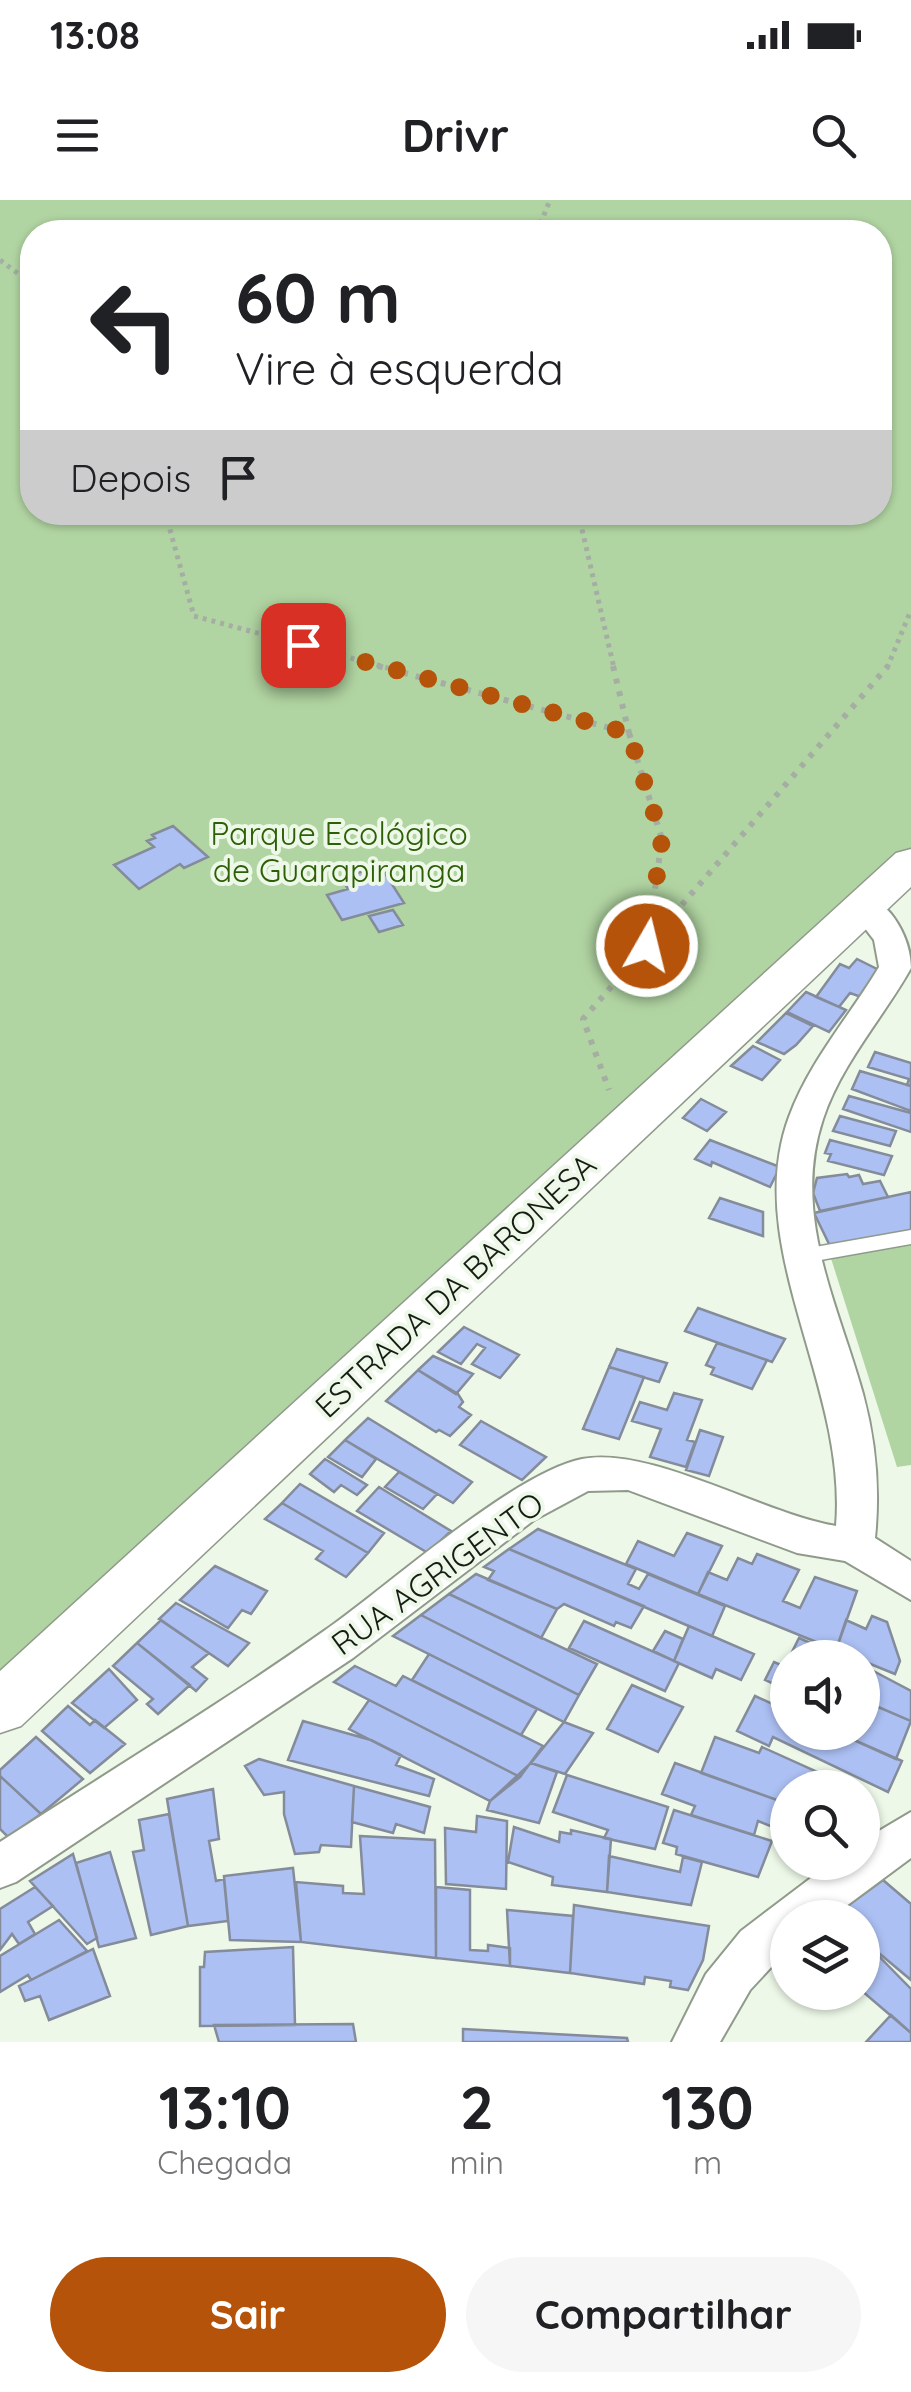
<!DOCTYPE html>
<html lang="pt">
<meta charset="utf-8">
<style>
:root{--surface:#fff;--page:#f6f6f6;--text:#202124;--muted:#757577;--accent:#b45309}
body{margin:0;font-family:Quicksand,sans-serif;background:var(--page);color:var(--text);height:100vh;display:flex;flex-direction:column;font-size:38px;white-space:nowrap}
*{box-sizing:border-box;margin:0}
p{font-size:32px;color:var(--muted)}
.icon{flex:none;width:55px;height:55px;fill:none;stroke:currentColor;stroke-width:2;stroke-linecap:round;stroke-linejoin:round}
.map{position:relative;height:1842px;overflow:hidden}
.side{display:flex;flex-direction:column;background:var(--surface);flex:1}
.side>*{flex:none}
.guide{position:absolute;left:20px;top:20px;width:872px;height:305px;border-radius:40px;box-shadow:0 2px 8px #0004;background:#fff;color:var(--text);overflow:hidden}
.controls{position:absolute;left:770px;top:1440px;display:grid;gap:20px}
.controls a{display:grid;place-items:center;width:110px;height:110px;border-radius:50%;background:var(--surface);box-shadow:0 2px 8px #0004;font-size:50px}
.pin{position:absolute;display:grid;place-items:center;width:85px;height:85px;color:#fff;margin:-42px;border-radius:20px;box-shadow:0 5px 15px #0006}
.me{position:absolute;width:110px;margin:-55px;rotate:8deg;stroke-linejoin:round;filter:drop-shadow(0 0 8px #0008)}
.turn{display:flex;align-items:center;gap:35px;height:210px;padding:0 50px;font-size:45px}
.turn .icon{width:130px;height:130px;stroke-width:2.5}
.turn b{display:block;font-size:70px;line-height:85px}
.then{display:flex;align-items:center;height:95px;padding:0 50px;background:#0003;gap:20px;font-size:38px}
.eta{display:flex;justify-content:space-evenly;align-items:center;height:170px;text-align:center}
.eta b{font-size:60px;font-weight:800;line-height:70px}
.cta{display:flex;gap:20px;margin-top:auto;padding:20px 50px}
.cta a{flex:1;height:115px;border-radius:60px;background:var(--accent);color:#fff;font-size:40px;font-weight:800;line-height:115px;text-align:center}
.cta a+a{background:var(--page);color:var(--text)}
.status{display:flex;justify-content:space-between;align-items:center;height:70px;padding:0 50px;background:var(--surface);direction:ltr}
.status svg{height:28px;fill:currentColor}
header{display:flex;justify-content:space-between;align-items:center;height:130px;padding:0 50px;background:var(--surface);font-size:45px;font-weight:800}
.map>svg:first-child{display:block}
.green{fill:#b1d5a2;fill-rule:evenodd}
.building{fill:#acc0f3;stroke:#848b9a;stroke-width:2.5}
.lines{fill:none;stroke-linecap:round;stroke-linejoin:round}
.service-casing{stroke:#909a8b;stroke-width:3}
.minor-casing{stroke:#909a8b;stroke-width:4}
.secondary-casing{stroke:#909a8b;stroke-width:3}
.path-far1{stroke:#a5aea2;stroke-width:5;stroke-dasharray:4 5;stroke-linecap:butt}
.path{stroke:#a5aea2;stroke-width:6;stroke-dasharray:5 8;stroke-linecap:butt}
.service{fill:#fff;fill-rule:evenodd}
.minor{fill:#fff;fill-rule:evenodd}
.secondary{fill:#fff;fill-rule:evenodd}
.route{stroke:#b45309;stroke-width:18;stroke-dasharray:0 32.4}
.labels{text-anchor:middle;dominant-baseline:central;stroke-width:8;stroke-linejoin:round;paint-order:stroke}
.park-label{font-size:32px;fill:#2c5f06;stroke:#edf8e8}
.street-label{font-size:32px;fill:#171b16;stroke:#edf8e8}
</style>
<div class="status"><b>13:08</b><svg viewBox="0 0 49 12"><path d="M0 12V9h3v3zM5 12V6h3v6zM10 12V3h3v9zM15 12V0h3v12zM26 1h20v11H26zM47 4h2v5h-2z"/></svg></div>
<header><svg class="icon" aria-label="menu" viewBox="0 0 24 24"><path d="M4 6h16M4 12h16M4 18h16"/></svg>Drivr<svg class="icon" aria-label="search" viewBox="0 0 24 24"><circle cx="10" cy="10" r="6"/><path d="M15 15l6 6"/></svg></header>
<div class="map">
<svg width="911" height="1842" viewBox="0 0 911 1842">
<rect width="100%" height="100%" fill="#edf8e8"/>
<path class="green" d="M0,0h911v649l-911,841zM32,32h848v280h-848z
M911,1044v221l-14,2 -68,-215z"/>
<path class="building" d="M173,626l35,31 -24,11 -4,-4 -41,25 -25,-24 40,-18 -7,-6 8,-3 -3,-3z
M381,667l23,36 -62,17 -15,-25 21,-6 -7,-12z
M393,710l10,15 -24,7 -10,-16z
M857,759l22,11 -15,28 -14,-5 -11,14 -23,-10 24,-33 9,4z
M806,792l40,18 -17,22 -42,-20z
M786,813l27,13 -17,19 -12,9 -27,-12z
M753,846l27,14 -18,20 -31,-14z
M875,852l36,11v23l-4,-1 2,-6 -41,-12z
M860,871l51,15v25l-59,-22z
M849,896l62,17v19l-68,-23z
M701,899l25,13 -19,19 -24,-13z
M840,916l56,15 -6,15 -57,-15z
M710,940l70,27 -10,20 -58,-25 -1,4 -16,-7z
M830,940l62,16 -8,19 -56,-14 3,-7 -6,-1z
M847,974l2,3 10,-2 4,9 17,-3 8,16 -68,14 -7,-18 4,-15z
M911,992v39l-80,17 -17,-35z
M720,998l43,14v24l-54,-18z
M698,1108l87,31 -13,23 -87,-31z
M464,1127l55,28 -19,23 -28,-14 13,-16 -8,-4 -16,20 -23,-12z
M717,1143l50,17 -15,29 -41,-15 3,-6 -8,-3z
M617,1149l50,14 -8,19 -50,-15z
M433,1156l40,18 -17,20 -38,-24z
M609,1167l35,10 -25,62 -36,-10z
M418,1170l40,24 5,8 -4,5 12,8 -21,21 -11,-6 -3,2 -50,-31z
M674,1193l28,7 -15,40 8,2 -9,25 -36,-10 11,-28 -29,-8 8,-19 27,8z
M368,1218l104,64 -19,21 -108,-63z
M481,1221l65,36 -24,23 -62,-35z
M700,1230l23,7 -14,39 -23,-6z
M345,1240l31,19 -14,18 -34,-20z
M325,1259l42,26 -10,10 -16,-10 -7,7 -24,-18z
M399,1272l38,22 -14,15 -38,-22z
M300,1284l84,49 -16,20 -86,-50z
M379,1287l72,44 -23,22 -71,-42z
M282,1303l86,50 -22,24 -30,-18 7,-8 -58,-32z
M538,1329l98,40 -8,15 11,5 9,-15 77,32 -13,30 -203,-87z
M687,1333l35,13 -24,48 -72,-30 12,-23 36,15z
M509,1349l135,57 -13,22 -15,-6 -2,4 -50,-22 -7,5 -69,-29 6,-9 -10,-4z
M757,1354l42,16 -16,31 17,7 15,-31 42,14 -21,59 -138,-56 10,-22 19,8 11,-22 14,6z
M215,1366l52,25 -16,23 -9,-4 -14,18 -48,-28z
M476,1374l81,35 -16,29 -92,-44z
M449,1394l148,70 -18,31 -158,-80z
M176,1403l73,40 -21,23 -69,-47z
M421,1415l158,80 -15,27 -171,-86z
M872,1416l15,6 13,39 -5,13 -59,-24 10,-30 20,9z
M161,1420l48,33 -17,14 15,12 -11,12 -59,-48z
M584,1421l95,42 -14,28 -96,-43z
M689,1426l65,28 -13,26 -25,-11 -4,9 -38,-17z
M665,1431l18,8 -9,22 -21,-10z
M799,1438l45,20h-55z
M137,1443l53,42 -32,29 -11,-10 6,-5 -40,-33z
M429,1454l108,55 -16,26 -109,-55z
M774,1462l14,6v43l-14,-6 9,-17 -18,-8z
M862,1465l49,26v30l-49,-21z
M355,1466l41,20 7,-10 140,70 -23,31 -186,-95z
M109,1469l28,31 -33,28 -32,-25z
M632,1485l51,22 -25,45 -51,-23z
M755,1496l33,15v21h48l66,29 -14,31 -115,-55 -4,9 -32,-15z
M369,1500l151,77 -30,24 -141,-72z
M862,1500l49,21 -15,38 -60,-27h26z
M68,1506l22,19 5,-5 30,24 -35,29 -48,-42z
M303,1521l68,19 30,15 -5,10 38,14 -5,17 -141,-36z
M564,1522l29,11 -28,41 -34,-11z
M36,1537l47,42 -42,35 -41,-38v-6z
M715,1537l44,16 3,-6 82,37 -2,4h-54v16l-87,-31z
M259,1559l95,27 -3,61 -30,-2 -2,7 -24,2 -11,-40v-22l-20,3 -19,-29z
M531,1563l26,9 -18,51 -52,-13 3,-9z
M675,1563l113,41v41l-10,-2 5,-12 -25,-10 -4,14 -63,-20 4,-9 -33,-12z
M567,1575l101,32 -13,42 -51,-11 4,-8 -55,-18z
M0,1576l41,38 -33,23 -8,-8z
M354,1586l76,21 -6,26 -28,-9 -3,9 -41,-11z
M213,1589l6,50 -10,2 7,40 8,-2 4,42 -40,5 -21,-127z
M674,1610l98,31 -14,36 -82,-23 1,-7 -14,-4z
M169,1614l19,112 -37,9 -18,-83 11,-2 -5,-30z
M477,1616l30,5 -1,68 -60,-5 -1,-56 31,4z
M514,1627l45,15 1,-10 11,2v-4l40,9 -4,53 -55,-7 1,-8 -45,-15z
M360,1636l75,4 1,118 -135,-16 -5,-60 47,4v7l21,1z
M110,1652l26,86 -37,9 -23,-84z
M73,1654l24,84 -10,6 -57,-63z
M609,1656l71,16 3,-15 19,5 -11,43 -84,-13z
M293,1668l8,74 -71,-2 -6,-64z
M883,1680l28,24v76l-49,-41v-21l-27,-3z
M35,1687l18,19 -25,16 7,12 -16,10 -7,-10 -12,16v-41z
M436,1687l34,3v60l18,1v-6l22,3v18l-74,-8z
M574,1705l135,21 -6,34 -15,30 -18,-3 1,-6 -26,-4 -1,7 -74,-11z
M507,1710l66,6 -3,57 -60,-7z
M59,1720l28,31 -56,29 -3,-5 -28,17v-36z
M862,1739l49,50v44l-49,-42z
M293,1747l2,78 -95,1v-59h4l1,-15z
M93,1749l17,47 -61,24 -9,-24 -15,5 -6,-15z
M891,1815l20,18v9h-45z
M353,1824l3,18h-137l-5,-17z
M463,1829l164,9 1,4h-165z"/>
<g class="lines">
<g class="service-casing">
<path id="service" d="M911,1030v14l-113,20 -7,-2 -2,-5 2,-5 7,-2z"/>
</g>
<g class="minor-casing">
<path id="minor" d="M863,695c29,7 48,45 48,73 -28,50 -70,96 -88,151 -32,96 15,185 40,275 13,48 17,95 12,144l36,23v39l-66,-39 -48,-8 -169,-63 -40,1 -54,29 -181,138 -337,224 -16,6v-46c108,-70 219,-137 324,-211 62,-43 189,-158 258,-172 69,-13 179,54 254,67 12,-141 -95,-279 -47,-409 20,-55 60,-100 90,-150l-5,-27 -27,-35 5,-7z
M911,1612v46l-81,60h-42v31l-38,41 -30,52h-48l34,-68 35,-43 91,-69h30v-21z"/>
</g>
<g class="secondary-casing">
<path id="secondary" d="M911,649v38l-890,839 -21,7v-62l896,-818z"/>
</g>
<path class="path-far1" d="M537,32l13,-32
M0,60l32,24
M165,312l29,104 194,52
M578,312l36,156
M887,468l24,-58"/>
<path class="path" d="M378,466l251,67 33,106 -15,107 -64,73 26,71
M613,466l16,67
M648,744l240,-278"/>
<use href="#service" class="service"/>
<use href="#minor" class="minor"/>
<use href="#secondary" class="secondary"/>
</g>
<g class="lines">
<path class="route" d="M303,445l326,88 33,106 -15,107"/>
</g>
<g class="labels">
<g class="park-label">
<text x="339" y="633">Parque Ecológico<tspan x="339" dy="37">de Guarapiranga</tspan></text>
</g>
<g class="street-label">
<text transform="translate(455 1085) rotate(-43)">ESTRADA DA BARONESA</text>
<text transform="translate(437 1373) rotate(-36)">RUA AGRIGENTO</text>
</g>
</g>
</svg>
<div class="controls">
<a><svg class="icon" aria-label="sound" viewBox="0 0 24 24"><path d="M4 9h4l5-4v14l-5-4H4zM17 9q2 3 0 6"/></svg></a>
<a><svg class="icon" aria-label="search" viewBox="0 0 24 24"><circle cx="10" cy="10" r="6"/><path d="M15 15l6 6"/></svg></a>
<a><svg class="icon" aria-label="layers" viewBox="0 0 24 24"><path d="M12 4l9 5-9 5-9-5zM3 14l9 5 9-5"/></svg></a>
</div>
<div class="pin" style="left:303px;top:445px;background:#d93025"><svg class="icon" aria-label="arrive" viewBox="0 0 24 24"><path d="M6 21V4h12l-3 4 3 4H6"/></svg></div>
<svg class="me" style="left:647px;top:746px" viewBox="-20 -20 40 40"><circle r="17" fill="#b45309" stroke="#fff" stroke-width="3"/><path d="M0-11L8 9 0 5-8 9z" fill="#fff"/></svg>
<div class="guide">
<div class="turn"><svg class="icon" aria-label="left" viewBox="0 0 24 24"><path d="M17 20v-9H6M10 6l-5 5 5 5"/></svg><div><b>60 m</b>Vire à esquerda</div></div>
<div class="then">Depois<svg class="icon" aria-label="arrive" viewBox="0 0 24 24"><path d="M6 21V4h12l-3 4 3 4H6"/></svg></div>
</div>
</div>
<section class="side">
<div class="eta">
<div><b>13:10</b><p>Chegada</p></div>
<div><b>2</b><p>min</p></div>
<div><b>130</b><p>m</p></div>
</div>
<div class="cta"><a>Sair</a><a>Compartilhar</a></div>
</section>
